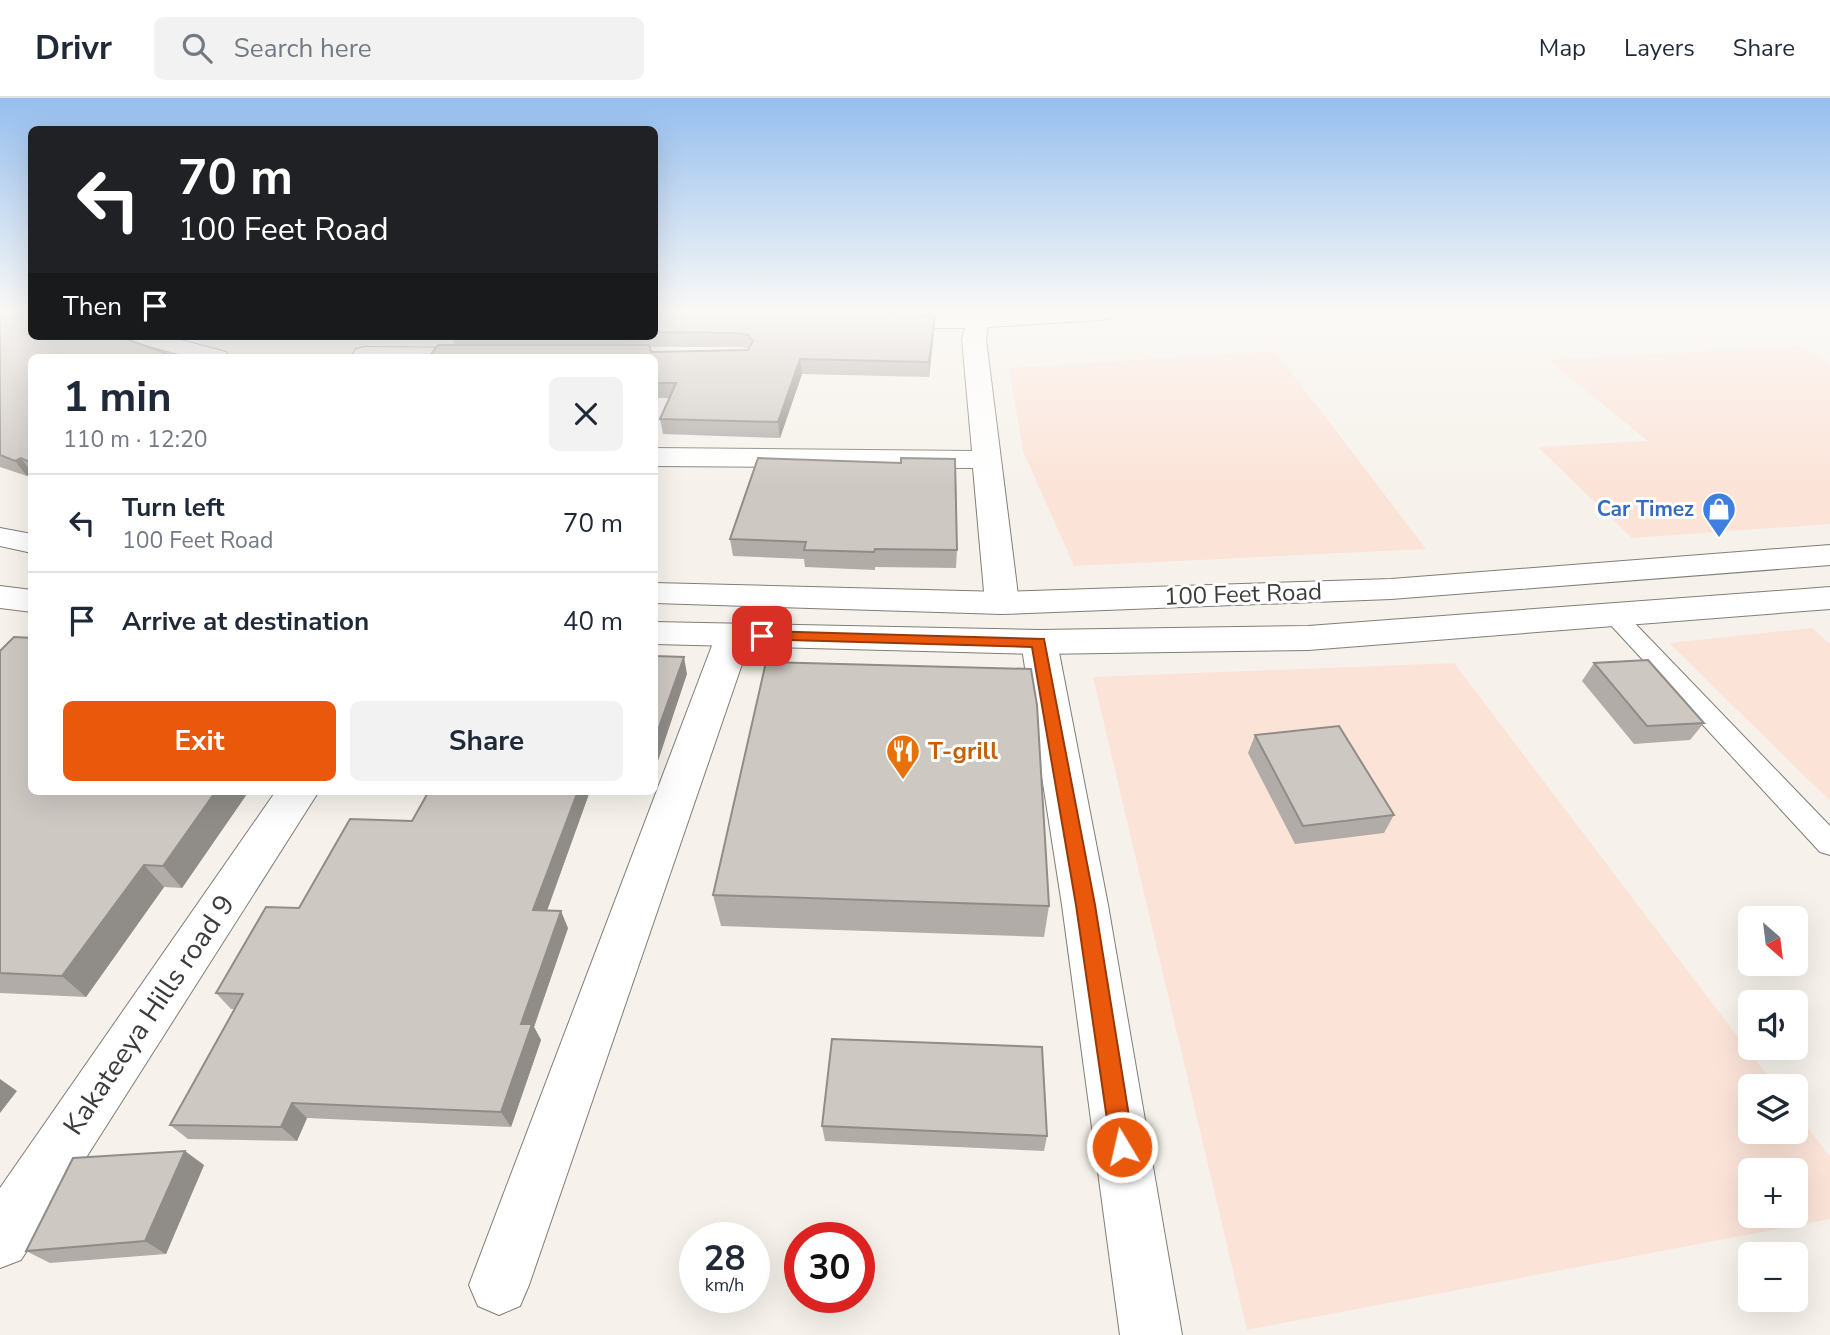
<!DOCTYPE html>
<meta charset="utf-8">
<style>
:root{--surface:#fff;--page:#f2f2f3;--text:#1f2937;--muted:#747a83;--line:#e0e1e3;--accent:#ea580c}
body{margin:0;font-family:"Nunito Sans",sans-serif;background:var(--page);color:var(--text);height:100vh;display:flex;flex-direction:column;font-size:26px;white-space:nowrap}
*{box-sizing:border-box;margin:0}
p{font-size:23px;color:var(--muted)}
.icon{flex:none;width:38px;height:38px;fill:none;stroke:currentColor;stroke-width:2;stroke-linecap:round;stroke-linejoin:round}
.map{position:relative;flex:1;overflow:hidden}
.details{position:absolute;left:28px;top:256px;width:630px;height:441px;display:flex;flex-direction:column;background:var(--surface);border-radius:10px;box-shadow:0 7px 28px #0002}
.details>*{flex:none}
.guide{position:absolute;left:28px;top:28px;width:630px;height:214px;border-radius:10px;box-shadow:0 7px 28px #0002;background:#202124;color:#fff;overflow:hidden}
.needle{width:46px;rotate:152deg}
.tools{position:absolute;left:1738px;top:808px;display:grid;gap:14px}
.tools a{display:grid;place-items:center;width:70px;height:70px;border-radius:10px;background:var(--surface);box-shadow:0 7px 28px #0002;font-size:35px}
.speed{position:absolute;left:679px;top:1124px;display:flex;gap:14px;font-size:35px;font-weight:700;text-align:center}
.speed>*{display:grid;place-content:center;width:91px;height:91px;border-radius:50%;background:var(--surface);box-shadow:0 7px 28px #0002;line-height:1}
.speed small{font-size:18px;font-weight:400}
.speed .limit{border:10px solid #d22;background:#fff;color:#111}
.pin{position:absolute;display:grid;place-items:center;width:60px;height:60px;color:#fff;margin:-30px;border-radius:14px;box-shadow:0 4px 10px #0006}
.me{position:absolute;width:77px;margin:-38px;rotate:351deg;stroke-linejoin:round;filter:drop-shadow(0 0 5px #0008)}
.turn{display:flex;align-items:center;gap:24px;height:147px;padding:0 35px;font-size:32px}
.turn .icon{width:91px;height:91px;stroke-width:2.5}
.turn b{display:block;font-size:49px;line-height:60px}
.then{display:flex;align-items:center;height:66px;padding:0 35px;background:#0003;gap:14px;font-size:26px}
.round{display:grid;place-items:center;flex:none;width:74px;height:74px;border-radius:10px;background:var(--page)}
.headline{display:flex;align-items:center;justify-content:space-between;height:119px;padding:0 35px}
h1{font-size:42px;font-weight:700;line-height:52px}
.primary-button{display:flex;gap:14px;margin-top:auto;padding:14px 35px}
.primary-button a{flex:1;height:80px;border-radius:10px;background:var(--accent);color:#fff;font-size:28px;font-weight:700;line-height:80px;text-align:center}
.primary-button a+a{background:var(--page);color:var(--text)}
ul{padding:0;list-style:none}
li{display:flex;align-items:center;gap:21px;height:98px;padding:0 35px;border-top:2px solid var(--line)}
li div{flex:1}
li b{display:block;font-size:26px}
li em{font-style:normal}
header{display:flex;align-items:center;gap:42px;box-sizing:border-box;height:98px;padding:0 35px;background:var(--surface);border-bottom:2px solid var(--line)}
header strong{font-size:33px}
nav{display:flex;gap:38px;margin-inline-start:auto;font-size:24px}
.search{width:490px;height:63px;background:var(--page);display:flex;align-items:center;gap:18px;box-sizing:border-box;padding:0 24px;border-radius:10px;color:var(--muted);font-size:26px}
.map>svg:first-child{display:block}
.commercial{fill:#fbe3d8;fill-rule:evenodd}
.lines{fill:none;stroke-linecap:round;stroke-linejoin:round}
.service-casing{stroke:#817d77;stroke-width:2}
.minor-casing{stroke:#817d77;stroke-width:2}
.secondary-casing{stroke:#817d77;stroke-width:2}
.service{fill:#fff;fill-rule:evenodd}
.minor{fill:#fff;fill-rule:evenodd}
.secondary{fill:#fff;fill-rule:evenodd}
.wall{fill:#b1aca8;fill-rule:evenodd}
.shaded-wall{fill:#908c88}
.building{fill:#cec8c3;stroke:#908c88;stroke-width:2}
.route{fill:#ea580c;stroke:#983908;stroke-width:2}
.labels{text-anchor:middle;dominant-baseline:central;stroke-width:6;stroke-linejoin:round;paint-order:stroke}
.far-shop-label{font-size:21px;font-weight:bold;fill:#366cbe;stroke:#fff;text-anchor:end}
.street-label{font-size:24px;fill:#3e3c3a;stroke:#fff}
.food-label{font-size:24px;font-weight:bold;fill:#c56008;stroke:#fff;text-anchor:start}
.near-street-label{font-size:28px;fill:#3e3c3a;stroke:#fff}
</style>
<header>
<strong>Drivr</strong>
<div class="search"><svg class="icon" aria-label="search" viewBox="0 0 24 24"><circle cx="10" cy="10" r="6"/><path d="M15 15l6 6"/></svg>Search here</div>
<nav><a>Map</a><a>Layers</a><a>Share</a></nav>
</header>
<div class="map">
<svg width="1830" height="1237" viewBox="0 0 1830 1237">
<rect width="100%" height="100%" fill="#f6f2eb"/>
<path class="commercial" d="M1799,248l31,17v161l-198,14 -94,-91 110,-6 -100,-81z
M1275,253l151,198 -352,17 -51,-115 -14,-83z
M1812,530l18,16v157l-161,-158z
M1454,565l322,424h-26v45h46v-20l34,45v62l-583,111 -154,-653zM1750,1073h46v45h-46z"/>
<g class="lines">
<g class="service-casing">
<path id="service" d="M1615,511l8,2 207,215v29l-10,-3 -213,-231 -3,-5 3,-5z"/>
</g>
<g class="minor-casing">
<path id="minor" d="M812,215h300l-3,5 -8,2 -113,7 -2,12 33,264 -5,8 -12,3 -12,-3 -5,-8 -12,-135 -319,-2v-18l318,3 -10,-112 3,-11c-27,-1 -140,5 -153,-15z
M126,238h40l60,16 3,5h-40l-59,-16z
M365,249l117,1 9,2 3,5 -139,2 -2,-3 3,-5z
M734,526l13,3 5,8 -223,650 -9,21 -21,9 -21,-9 -9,-21 247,-650 5,-8z
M1039,532l13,4 5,8 51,263 74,430h-62l-58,-430 -41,-263 5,-8z
M276,693h43l-298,469 -21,8v-80z"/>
</g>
<g class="secondary-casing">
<path id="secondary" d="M0,430l32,6v19l-32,-7z
M1830,447v20l-439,34 -389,15 -348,-11v-20l348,9 389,-13z
M0,488l32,4v22l-32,-4z
M1830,489v22l-522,41 -269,4 -385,-10v-22l385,8 269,-4z"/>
</g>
<use href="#service" class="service"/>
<use href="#minor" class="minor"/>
<use href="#secondary" class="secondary"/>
</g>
<path class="wall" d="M0,215l32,23h92l2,3 -94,18v117l-5,2 -27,-9z
M654,215l280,18 -5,46 -127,-3 -22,64 -117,-4 -3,-15 10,-21h-16v-41l-199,-12 -4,-9h203zM649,249h92l7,2 -97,3z
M758,360l199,92 -1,18 -81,-1v3l-70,-3 -1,-8 -71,-3 -3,-17z
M0,553l32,140h217l-67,97 -18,-1 -78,110 -86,-4z
M1594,565l110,60 -14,17 -56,4 -52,-63z
M1255,637l139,80 -10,18 -89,11 -47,-91z
M429,693h161l-43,120 21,17 -34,99 7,13 -30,87 -204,-9 -10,23 -109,-2 -18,-14 65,-116h-4l-15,-16 83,-85 113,-87z
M713,797l336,11 -5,31 -323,-11z
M822,1028l225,10 -3,15 -219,-10z
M204,1067l-38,89 -116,9 -24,-12z"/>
<path class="shaded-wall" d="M1224,215h15l-16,3z
M935,218l-1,15 -5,46v-15z
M800,261l2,15 -22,64 -2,-16z
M21,360l11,15 -5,3 -12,-15z
M684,559l3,17 -30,90 -3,-9v-14z
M216,693h33l-67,97 -19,-22z
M578,693h12l-49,136 -8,-17z
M144,767l20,22 -78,110 -24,-21z
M561,813l7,17 -34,99 7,13 -30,87 -10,-15 20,-88z
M0,981l17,12 -17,22z
M292,1005l15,15 -10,23 -16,-14z
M185,1053l19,14 -38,89 -21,-13z"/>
<path class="building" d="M0,215h32v23h86l58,21h-144v106l-11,-5 -6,3 -15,-6z
M654,215h208l73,3 -6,46 -129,-3 -22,63 -118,-3 16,-36h-22v-26h-225l9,-12h211l2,7 97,-2 5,-9 -5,-6 -9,-2 -85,-1z
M758,360l143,5v-5l54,1 2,91 -82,-1 -1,3 -70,-2 2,-8 -76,-3z
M14,539l18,1v153h184l-53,75 -19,-1 -82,111 -62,-3v-322z
M654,558l30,1 -30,84z
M1648,562l56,63 -57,3 -53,-63z
M766,564l265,7 6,36 12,201 -336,-11z
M1339,628l55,89 -91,11 -48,-91z
M429,693h149l-45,119 28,1 -40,113h11l-31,88 -209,-9 -11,24 -111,-2 73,-131 -27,-1 50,-86 33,1 51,-89 62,2z
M832,941l210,8 5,89 -225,-10z
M185,1053l-40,90 -119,10 47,-93z"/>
<linearGradient id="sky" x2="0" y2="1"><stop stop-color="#95beee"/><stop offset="0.55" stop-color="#fbf9f6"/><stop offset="1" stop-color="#fbf9f6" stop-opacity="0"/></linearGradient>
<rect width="1830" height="388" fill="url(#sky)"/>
<path class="route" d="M762,533l282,8 51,266 39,242 -4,8 -8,4 -8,-4 -3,-8 -35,-242 -44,-258 -275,-8 -2,-3 2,-4z"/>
<defs>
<g id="shop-pin" transform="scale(1.75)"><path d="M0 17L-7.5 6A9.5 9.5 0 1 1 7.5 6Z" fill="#3f7fe0" stroke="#fff"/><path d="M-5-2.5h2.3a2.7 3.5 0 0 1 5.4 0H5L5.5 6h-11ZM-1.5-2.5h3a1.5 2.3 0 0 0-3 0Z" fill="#fff"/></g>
<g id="restaurant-pin" transform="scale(1.75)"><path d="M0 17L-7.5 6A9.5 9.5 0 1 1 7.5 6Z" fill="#e8710a" stroke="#fff"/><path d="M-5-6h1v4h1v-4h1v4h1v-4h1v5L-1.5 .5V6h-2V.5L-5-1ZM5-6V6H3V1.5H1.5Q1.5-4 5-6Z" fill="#fff"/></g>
</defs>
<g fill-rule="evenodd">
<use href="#shop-pin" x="1719" y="411"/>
<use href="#restaurant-pin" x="903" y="653"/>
</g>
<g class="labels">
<g class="far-shop-label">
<text x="1694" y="411">Car Timez</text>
</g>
<g class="street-label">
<text transform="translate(1243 496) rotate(-2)">100 Feet Road</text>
</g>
<g class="food-label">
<text x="928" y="653">T-grill</text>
</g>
<g class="near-street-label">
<text transform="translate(149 917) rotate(-56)">Kakateeya Hills road 9</text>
</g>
</g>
</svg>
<div class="tools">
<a><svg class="needle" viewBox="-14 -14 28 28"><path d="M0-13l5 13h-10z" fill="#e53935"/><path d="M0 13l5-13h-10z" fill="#747a83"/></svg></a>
<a><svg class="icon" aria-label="sound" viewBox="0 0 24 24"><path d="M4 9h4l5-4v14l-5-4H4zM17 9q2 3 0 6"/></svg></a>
<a><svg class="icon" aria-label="layers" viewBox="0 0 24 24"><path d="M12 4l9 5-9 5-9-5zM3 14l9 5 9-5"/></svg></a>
<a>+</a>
<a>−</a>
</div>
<div class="speed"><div>28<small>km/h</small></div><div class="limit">30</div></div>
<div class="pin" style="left:762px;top:538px;background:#d93025"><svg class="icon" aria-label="arrive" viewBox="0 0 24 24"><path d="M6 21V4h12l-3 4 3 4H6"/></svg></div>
<svg class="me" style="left:1122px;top:1049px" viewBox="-20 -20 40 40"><circle r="17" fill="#ea580c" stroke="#fff" stroke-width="3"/><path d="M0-11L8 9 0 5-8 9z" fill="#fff"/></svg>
<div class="guide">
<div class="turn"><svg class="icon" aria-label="left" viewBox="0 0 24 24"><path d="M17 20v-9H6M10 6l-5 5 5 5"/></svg><div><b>70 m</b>100 Feet Road</div></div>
<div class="then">Then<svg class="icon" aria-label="arrive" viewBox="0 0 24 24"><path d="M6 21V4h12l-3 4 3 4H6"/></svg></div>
</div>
<section class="details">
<div class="headline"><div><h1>1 min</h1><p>110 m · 12:20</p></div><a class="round"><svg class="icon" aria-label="close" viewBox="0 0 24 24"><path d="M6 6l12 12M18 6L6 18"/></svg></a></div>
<ul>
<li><svg class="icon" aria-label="left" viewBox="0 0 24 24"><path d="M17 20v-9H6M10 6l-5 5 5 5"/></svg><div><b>Turn left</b><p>100 Feet Road</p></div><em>70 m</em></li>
<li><svg class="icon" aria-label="arrive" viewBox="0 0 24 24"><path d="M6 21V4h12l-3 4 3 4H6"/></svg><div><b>Arrive at destination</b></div><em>40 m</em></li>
</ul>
<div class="primary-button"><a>Exit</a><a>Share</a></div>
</section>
</div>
